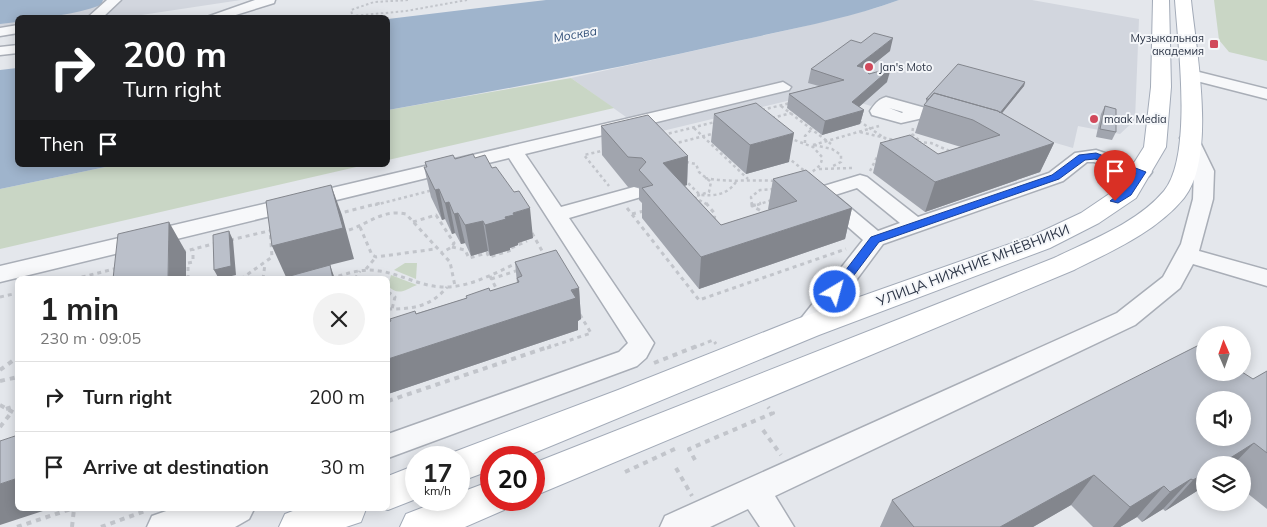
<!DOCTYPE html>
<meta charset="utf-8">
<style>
:root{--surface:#fff;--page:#f2f2f2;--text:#222;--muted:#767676;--line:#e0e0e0}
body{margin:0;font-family:Mulish,sans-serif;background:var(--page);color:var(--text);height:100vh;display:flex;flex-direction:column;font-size:19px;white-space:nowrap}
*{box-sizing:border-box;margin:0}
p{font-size:16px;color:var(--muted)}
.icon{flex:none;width:28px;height:28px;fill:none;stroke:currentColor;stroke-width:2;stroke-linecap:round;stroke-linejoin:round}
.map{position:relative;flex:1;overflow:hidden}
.drawer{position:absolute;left:15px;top:276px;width:375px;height:235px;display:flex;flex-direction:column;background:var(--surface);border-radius:8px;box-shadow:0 2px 12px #0003}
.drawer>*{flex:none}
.banner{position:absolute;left:15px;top:15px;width:375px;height:152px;border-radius:8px;box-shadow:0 2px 12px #0003;background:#202124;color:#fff;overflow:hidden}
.needle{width:32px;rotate:358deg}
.controls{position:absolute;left:1196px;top:326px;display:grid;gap:10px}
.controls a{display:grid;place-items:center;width:55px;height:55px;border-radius:50%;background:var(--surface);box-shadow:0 2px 12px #0003;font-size:25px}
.speed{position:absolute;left:405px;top:446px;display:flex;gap:10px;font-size:25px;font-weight:700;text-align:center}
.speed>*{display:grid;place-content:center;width:65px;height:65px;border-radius:50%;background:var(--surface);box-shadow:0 2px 12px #0003;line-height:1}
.speed small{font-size:12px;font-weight:400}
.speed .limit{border:8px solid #d22;background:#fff;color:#111}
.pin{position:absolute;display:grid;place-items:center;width:42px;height:42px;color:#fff;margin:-51px -21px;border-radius:50% 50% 50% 0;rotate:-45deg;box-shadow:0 0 5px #0007}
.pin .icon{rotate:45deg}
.me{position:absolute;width:55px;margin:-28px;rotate:37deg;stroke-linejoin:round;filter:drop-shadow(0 0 4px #0008)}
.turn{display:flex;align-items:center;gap:18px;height:105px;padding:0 25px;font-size:22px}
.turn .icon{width:65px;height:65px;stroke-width:2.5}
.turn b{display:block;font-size:35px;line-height:42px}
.then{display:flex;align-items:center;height:48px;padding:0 25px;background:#0003;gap:10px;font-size:19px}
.round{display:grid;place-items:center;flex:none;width:52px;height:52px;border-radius:26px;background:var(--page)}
.headline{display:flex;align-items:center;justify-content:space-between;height:85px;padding:0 25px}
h1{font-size:30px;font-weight:700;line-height:38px}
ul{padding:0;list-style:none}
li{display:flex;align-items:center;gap:15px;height:70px;padding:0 25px;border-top:1px solid var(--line)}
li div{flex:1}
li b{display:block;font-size:19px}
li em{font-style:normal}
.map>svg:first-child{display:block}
.built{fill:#d2d6de}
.green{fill:#c9d6c5}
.water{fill:#9fb4cc}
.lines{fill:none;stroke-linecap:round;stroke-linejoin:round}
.minor-casing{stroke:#a9aeb7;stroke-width:3}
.major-casing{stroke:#a3abb8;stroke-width:2}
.path-far3{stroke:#c2c5cb;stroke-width:2;stroke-dasharray:2.5 2.5;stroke-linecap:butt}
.path-far2{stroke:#c2c5cb;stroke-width:2.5;stroke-dasharray:3 3;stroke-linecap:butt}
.path-far1{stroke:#c2c5cb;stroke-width:3;stroke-dasharray:4 4;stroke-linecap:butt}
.path{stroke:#c2c5cb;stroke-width:4;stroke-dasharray:5 5;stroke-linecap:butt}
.minor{fill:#f7f8fa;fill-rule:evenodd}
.major{fill:#fff;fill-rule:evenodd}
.wall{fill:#a1a5ae}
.shaded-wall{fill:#83868d}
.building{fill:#bbc0ca;stroke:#83868d;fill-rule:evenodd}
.route{fill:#2563eb;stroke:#184099}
.poi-dot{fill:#d1495b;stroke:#f4f6f9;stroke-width:2}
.labels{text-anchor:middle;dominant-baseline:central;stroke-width:4;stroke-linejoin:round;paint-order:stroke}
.far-poi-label{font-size:11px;fill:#2b3445;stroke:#f4f6f9;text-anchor:start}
.far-water-label{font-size:12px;font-style:italic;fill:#34527a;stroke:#f4f6f9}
.street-label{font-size:14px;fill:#2b3445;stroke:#f4f6f9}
</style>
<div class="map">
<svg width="1267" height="527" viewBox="0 0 1267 527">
<rect width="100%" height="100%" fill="#e4e7ec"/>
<path class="built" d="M0,0h241l-113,17 -110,1 -1,17 -17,2z
M899,0h133l107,19 -4,101 -15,14 -42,-8 -5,22 -69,-20 -3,4 -121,-35 -9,9 -47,-14 -174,42 -79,-56 230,-51 75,-19z"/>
<path class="green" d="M1214,0h53v61l-38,-9 -10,-12z
M571,78l43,30 -226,52v-50z
M115,165h250l-365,84v-60z
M405,263h12l-1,16 -22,-9z
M391,275l26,10c-11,4 -18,12 -29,1z"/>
<path class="water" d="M0,0h103l-2,5c-28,10 -54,13 -83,13l-1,4 -17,2z
M546,0h353c-52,19 -108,29 -162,41 -116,27 -232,48 -349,69v-91z
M17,68l1,97h97l-115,24v-119z"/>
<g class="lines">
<g class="minor-casing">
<path id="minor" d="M107,0h14l-19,18h-15z
M255,0h20l-1,3 -48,15h-22z
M18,25v8l-18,3v-8z
M18,45v8l-18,2v-8z
M1191,70l76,19v10l-82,-21 -2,-3z
M783,82l8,5 -2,3 -264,64 36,53 73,-20 7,2 3,4 -3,4 -72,21 85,125 -8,15 -9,8 -249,92v-24l231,-82 9,-9 -119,-185 -509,124v-16z
M886,97l72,20 3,4 -3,4 -6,1 -29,-8 -22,5 -29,-8 -2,-4c4,-6 8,-12 16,-14zM889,108l14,4 -1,1z
M1189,133l6,1 3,4 16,33 -1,28 -14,52 68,19v16l-74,-22 -13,24 -45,37 -360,171 19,31h-34l-12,-18 -38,18h-50l5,-11 452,-203 46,-36 18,-33 12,-45 1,-28 -14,-33 3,-4z
M1096,150l53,18 3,4 -3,4 -7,2 -48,-16h-7l-24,19 -180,63 -66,89 -9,3 -9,-3 -3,-6 3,-6 64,-81 -49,-43 -3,-4 3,-4 46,-14 7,2 51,40 131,-44 26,-20zM857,188l43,35 -22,8 -43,-36z
M172,509h82l-5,10 -14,8h-88l5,-11z"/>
</g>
<g class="major-casing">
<path id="major" d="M1153,0h16l2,87 -5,60 -30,51 -37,25 -49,25 -231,87 -297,123h-31v12l-32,12v-24h-14l1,-3 172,-65 179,-71 235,-83 49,-23 37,-25 26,-41 7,-60z
M1175,0h16c5,50 26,157 -7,198 -28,34 -72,53 -110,72l-540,226v-33l520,-205c37,-18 83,-35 110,-67 29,-35 14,-147 11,-191z
M416,465v34l-28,11 -3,-1h3v-33z
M491,481v19h18l-5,10 -39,17h-65l6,-13 36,-14h17v-7z
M298,509h68l-5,13 -15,5h-67l6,-13z"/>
</g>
<path class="path-far3" d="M352,14l-1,-4 23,-8 36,-2
M331,18l75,-7 61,-11"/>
<path class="path-far2" d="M781,106l50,38
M762,110l28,-7
M772,118l19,-5
M859,121l27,18
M694,128l54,51
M913,128l-1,6 9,8
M860,132l34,8
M663,135l52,-13
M789,138l24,9 9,10c0,9 -6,12 -13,17
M918,142l13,1 21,9
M805,143v-7l7,-7
M673,144l43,-11
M813,145l66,-19
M814,145l18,4 9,6v7l-8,4
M606,150l-22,5 25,31
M787,157l19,15
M686,162l10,2 3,8 12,10 -2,10 -16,5
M819,169l33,-1
M870,171l8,-16
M705,178c23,5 47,1 71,3
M684,179l16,16c15,1 27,0 36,-13
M694,197l14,8
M375,205l58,-15
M752,205l-1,-8 9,-7 15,-1
M757,205l15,-5"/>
<path class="path-far1" d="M706,203l9,11 -1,6
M752,203v3l13,7
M752,206l9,-3
M627,208l72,92 147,-51
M337,214l43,-11
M632,214l12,-3
M413,222l23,-7 18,28 -2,4 -11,6
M360,227l12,28 4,2 59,-8
M349,230c21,-7 34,-21 57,-16l44,48 5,24
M532,233l13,23
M230,240l43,-10
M452,247l13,3 4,8 18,-5 2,4 23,-7 -1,-2 16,-7
M182,252l35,-9
M366,269l10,-12
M490,276l8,16
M74,279l44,-11
M188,279v-16l5,-1v-13
M241,279l31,-22 -2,-27
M263,279l2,-15
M331,279c16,-6 32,-11 49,-8 24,4 43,17 68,16 24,-1 47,-14 69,-24
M355,279l5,-8
M491,279l28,-9
M388,292l7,5 -3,12
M0,297l18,-4
M388,309c24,0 43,-2 59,-22
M547,348l44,-15 -12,-20
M693,348l20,-8 3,4"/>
<path class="path" d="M654,363l43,-17
M0,370l18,-13
M0,381l18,-4
M388,401l163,-55
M0,405l18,10
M6,409l12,-4
M0,427l11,-14
M763,430l18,25
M695,460l-6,-11 84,-36 -5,-6
M676,468l16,28
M625,472l54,-25
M17,527l54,-18
M72,527l2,-18
M101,527l44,-16"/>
<use href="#minor" class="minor"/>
<use href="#major" class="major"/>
</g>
<path class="wall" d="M890,51l-23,18 3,5 17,8 -28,25 5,3 -4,14 -38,11 -35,-27 2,-14 30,-8 -11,-3 3,-14z
M1025,82l-1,4 -22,27 52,30 -14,29 -115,40 -52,-39 7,-30 58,11 23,-7 -46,-14 9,-28 2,-2v-4z
M1105,106l11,26 -4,8 -16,-3 5,-23z
M714,114l75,48 -43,12 -35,-32z
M601,126l87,30 -1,29 -2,1 36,39 48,-15 -1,-1 5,-30 79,29 -7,31 -146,50 -57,-71v-15l-3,-3v-13h-11l-26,-32z
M455,159l78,79 -15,5v2l-8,3v2l-20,6 -2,-5 -17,5 -6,-13 -4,1 -6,-11 -3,1 -7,-15 -3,1 -11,-23 -7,-30h2l-1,-5z
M515,262l64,26 2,31 -3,2v9l-190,64v-72l129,-39z
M1267,371v138l-25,-20v-24h-37v21l-40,25 -2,-2 -21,13 -5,-5 -17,10h-27l-22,-22 -38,22h-153l12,-27 361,-121z"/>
<path class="shaded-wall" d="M893,38l-3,13 -36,29 3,-14z
M891,68l-4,14 -36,32 13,-4 -4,14 -38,11 3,-14 27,-19z
M1025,82l-1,4 -30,37 1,-4z
M794,133l-5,29 -43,12 4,-29z
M1054,143l-14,29 -115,40 10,-30z
M688,156l-1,29 -25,7 1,-29z
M331,185l11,30 12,44 -24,6 5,14 -49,-2 -14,-31z
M439,189l6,30 -3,1 -7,-30z
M449,202l6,31 -3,1 -7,-31z
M530,208l3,30 -15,5v2l-8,3v2l-20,6 -5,-31 20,-8 8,-4z
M852,208l-7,31 -146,50 2,-32z
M458,213l7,30 -4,1 -7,-30z
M483,221l5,30 -17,5 -6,-31z
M169,222l17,30v27h-18z
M229,231l4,9 3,35 -17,4 -5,-9z
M579,288l2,31 -3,2v9l-190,64v-35z
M1254,443l-21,22h-14z
M1205,473v13l-40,25 28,-31z
M1094,475l-23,30 -38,22h-33z
M18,478v31h31l-49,16v-41z
M1191,479l-28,30 -21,13 28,-30z
M1164,486l-27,31 -17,10h-7l17,-20z"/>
<path class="building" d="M874,33l19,5 -36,28 14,4 -3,3 1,1 22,-6 -39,34 12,8 -39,11 -36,-27 55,-14 -33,-11 40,-29 10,3z
M958,64l67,18 -25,31 -2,-2 -64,-18 -5,6h-3z
M934,93l64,18 56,32 -119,39 -55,-39 30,-8 28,19 62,-19 -27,-15 -49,-15z
M756,103l38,30 -44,12 -36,-31z
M1105,106l11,3v23l-16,-3z
M648,115l40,41 -25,7 58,62 76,-24 -24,-22 33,-9 46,38 -151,49 -59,-69 11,-3 -14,-15 7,-8 -4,-4 -14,-1 -27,-31z
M473,154l2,4 10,-3 7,13 4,-1 18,25 5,-1 11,17 -17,5 1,2 -9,2 1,2 -21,6 -2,-4 -18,4 -7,-12 -4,1 -5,-12 -4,1 -6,-14 -4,1 -11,-23h3l-2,-5 28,-7 2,4z
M331,185l12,43 -71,18 -6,-45z
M169,222l-1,57h-55l5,-45z
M229,231l2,35 -17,4 -1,-35z
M556,250l23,38 -8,2 5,8 -188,61v-37l3,-1 -1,-2 25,-8 1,3 51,-16 -1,-2 23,-8 1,3 29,-9 -2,-4 5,-2 -7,-14z
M330,265l3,14h-54z
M1201,344l4,3v25h37l11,7 14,-8v82l-13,-10 -35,22h-14v8l-12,7 -2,-1 -21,13 -6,-6 -34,21 -36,-32 -94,52h-86l-22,-27zM1205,400h37v38h-37z
M18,435v43l-18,6v-43z"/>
<path class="route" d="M1096,153l50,19 -15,23 -13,8 -8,-2 14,-11 12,-17 -41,-14 -10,1 -26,19 -180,63 -40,53h-8l-2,-3 42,-55 181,-62 27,-20z"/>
<g class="poi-dot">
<rect x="1209" y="39" width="10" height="10" rx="2.5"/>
<circle cx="869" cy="67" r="5"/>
<circle cx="1094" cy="119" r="5"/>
</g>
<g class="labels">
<g class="far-poi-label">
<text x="1204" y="38" text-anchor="end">Музыкальная<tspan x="1204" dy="13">академия</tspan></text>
<text x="879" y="67">Jan's Moto</text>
<text x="1104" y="119">maak Media</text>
</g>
<g class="far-water-label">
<text transform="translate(575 34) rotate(-10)">Москва</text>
</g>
<g class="street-label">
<text transform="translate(973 265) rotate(-21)">УЛИЦА НИЖНИЕ МНЁВНИКИ</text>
</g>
</g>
</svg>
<div class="controls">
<a><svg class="needle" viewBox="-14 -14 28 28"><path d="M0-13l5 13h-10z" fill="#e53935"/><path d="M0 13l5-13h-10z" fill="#767676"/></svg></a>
<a><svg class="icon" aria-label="sound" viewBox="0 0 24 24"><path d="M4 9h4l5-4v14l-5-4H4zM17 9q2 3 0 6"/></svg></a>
<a><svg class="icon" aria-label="layers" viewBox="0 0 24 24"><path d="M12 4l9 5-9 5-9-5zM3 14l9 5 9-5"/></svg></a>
</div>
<div class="speed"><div>17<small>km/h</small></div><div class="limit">20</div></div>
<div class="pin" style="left:1115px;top:201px;background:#d93025"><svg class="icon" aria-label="arrive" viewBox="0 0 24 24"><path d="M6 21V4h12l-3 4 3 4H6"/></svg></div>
<svg class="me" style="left:835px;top:292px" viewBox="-20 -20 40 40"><circle r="17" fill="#2563eb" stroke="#fff" stroke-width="3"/><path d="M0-11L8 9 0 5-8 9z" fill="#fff"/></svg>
<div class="banner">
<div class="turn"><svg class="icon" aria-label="right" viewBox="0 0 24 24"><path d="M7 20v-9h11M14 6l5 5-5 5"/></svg><div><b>200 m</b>Turn right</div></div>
<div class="then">Then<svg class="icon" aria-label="arrive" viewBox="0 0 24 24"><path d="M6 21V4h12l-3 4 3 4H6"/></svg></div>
</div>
<section class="drawer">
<div class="headline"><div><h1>1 min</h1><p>230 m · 09:05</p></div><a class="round"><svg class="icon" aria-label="close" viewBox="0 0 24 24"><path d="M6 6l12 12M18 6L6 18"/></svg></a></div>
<ul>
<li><svg class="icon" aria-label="right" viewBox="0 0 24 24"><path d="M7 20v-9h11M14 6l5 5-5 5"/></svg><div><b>Turn right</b></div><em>200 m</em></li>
<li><svg class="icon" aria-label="arrive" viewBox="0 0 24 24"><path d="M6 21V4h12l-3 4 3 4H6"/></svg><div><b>Arrive at destination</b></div><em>30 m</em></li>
</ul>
</section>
</div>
